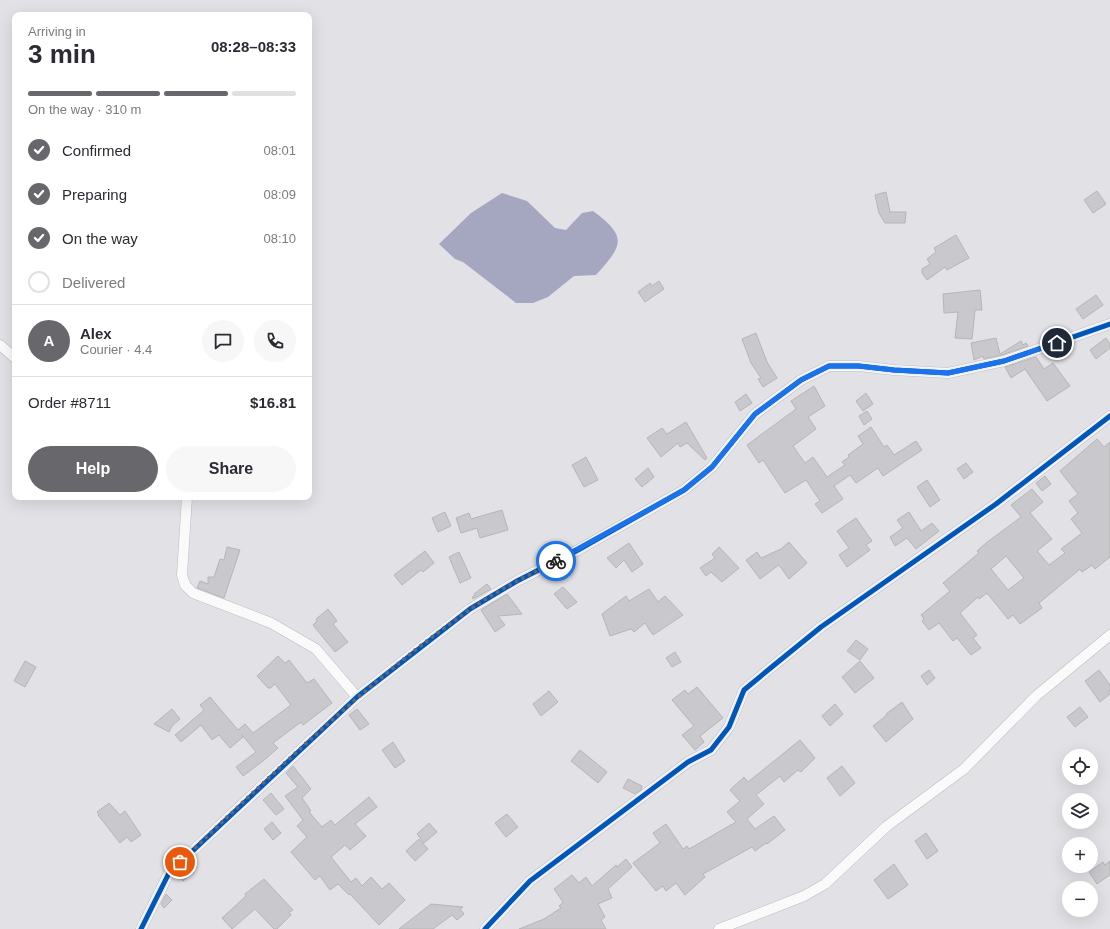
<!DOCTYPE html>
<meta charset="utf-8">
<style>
:root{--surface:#fff;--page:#f7f7f7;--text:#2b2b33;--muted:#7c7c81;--line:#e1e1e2;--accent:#68686c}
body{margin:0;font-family:Helvetica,sans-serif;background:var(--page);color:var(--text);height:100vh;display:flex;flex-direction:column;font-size:15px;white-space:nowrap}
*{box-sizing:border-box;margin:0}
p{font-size:13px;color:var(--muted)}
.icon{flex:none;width:22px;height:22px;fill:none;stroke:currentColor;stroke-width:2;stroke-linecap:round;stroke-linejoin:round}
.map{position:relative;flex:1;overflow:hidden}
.panel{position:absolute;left:12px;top:12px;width:300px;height:488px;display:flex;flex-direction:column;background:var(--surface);border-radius:8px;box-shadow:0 4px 16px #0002}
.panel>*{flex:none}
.tools{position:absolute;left:1062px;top:749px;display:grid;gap:8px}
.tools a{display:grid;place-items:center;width:36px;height:36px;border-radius:50%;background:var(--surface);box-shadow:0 4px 16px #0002;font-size:20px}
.pin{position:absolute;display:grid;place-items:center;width:34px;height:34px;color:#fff;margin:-17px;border:2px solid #fff;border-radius:50%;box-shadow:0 1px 4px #0007}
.courier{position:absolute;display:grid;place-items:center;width:40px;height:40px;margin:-20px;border:3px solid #1a73e8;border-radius:50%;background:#fff;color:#222;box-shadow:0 1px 5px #0007}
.summary em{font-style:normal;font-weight:700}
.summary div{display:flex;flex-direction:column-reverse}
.summary{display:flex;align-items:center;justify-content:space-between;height:68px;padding:0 16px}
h1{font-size:26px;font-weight:700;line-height:30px}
.bar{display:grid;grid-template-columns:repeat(4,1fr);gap:6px 4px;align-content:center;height:48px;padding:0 16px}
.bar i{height:5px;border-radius:3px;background:var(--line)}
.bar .active{background:var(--accent)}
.bar p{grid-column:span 4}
.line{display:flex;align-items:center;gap:10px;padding:0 16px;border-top:1px solid var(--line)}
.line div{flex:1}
.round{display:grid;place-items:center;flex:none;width:42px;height:42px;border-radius:21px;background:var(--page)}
ol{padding:0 16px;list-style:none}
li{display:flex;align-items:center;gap:12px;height:44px}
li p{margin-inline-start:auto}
li .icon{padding:4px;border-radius:50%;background:var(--accent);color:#fff;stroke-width:4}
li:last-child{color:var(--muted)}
li i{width:22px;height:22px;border:2px solid var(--line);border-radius:50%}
.action{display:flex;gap:8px;margin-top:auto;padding:8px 16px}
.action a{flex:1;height:46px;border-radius:24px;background:var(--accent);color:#fff;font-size:16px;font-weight:700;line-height:46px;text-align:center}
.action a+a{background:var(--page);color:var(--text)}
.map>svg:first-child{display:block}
.water{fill:#a5a6c0}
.building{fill:#c9c9cd;stroke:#b6b6b9;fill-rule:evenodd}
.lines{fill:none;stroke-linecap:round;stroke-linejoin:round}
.minor-casing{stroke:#bcbcc0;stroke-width:11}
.minor{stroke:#fafafb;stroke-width:10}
.cycleway-casing{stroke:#ececf6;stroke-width:8}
.cycleway{stroke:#0057b8;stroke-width:5}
.done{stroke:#68686c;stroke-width:4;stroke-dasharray:0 7.2}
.route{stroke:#1a73e8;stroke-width:5}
</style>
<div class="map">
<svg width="1110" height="929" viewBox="0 0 1110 929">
<rect width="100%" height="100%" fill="#e1e1e6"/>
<!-- water -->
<path class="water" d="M502,193l25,8 28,27 11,2 16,-17 11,-2c35,26 30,34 3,64l-22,1 -26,21 -15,6h-17l-53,-41 -8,-3 -16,-15 32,-31z"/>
<!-- building -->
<g class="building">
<path d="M1097,191l9,13 -13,9 -9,-13z"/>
<path d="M886,192l4,20h16l-1,11h-20l-6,-10 -4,-18z"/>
<path d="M956,235l13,23 -22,12 -2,-3 -18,13 -5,-7v-4l8,-5 -3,-5 9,-7 -2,-4z"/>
<path d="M659,281l5,8 -19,13 -7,-10 12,-9 2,3z"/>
<path d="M980,290l2,20h-7l-3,29 -17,-1 3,-26 -14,1 -1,-19z"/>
<path d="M1096,295l7,10 -20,14 -7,-10z"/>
<path d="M756,333l11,29 10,16 -14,9 -5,-8 3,-1 -10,-15 -9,-24z"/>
<path d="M996,338l4,16 21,-13 2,4 3,-2 2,3 -26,9 -18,4 -1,-3 -9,4 -3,-17z"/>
<path d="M1106,338l4,6v4l-14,11 -6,-9z"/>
<path d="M1036,357l8,12 9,-6 17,23 -23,15 -22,-32 -14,9 -6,-11z"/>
<path d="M814,386l11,20 -17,11 8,12 -23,17 12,17 8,-6 14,20 18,-12 -3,-3 7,-5 -1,-2 15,-11 -5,-8 13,-9 13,20 3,-2 7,10 22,-14 6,9 -39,26 -5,-8 -22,15 -6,-8 -16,11 9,13 -21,14 -7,-9 5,-3 -14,-21 -21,13 -22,-33 -4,3 -12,-18 49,-36 -5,-8z"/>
<path d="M866,393l7,11 -10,7 -7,-10z"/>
<path d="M746,394l6,9 -12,8 -5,-9z"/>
<path d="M867,411l5,8 -8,6 -5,-9z"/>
<path d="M686,422l21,36 -2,2 -18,-17 -7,4 -2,-4 -17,14 -14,-19 15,-10 5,6z"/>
<path d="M1097,439l7,8 6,-5v115l-15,12 -3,-4 -10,7 -2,-3 -41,34 3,5 -22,16 -7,-9 -5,4 -21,-26 -8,6 -1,-2 -18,16 17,22 -4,3 8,10 -10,7 -14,-17 -4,3 -14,-18 -10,7 -7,-9 2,-2 -3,-4 29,-24 -7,-8 36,-30 -2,-2 9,-8 35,-26 -10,-12 21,-16 11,13 -13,11 22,26 -15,12 12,14 16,-12 -4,-4 21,-16 -11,-14 7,-6 -9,-12 9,-7 -18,-23zM1006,556l18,22 -16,12 -17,-21z"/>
<path d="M586,457l12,23 -14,7 -12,-22z"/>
<path d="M966,463l7,9 -9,7 -7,-10z"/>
<path d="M648,468l6,9 -12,10 -7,-8z"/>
<path d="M1045,476l6,8 -9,7 -6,-8z"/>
<path d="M927,480l13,20 -10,7 -13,-20z"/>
<path d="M502,510l6,20 -28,8 -3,-10 -16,5 -5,-15 13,-5 2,6z"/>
<path d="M445,512l6,14 -13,6 -6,-14z"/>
<path d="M909,512l12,19 11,-8 7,8 -23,18 -9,-11 -12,8 -5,-9 13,-9 -6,-8z"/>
<path d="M856,518l16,23 -6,4 4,5 -23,17 -8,-12 10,-7 -12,-17z"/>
<path d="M789,542l18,21 -18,16 -10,-14 -19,14 -14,-19 11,-8 4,6 20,-9z"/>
<path d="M629,543l14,21 -11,8 -8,-12 -8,8 -9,-10z"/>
<path d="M227,547l13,3 -16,48 -27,-10 3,-7 8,3v-7h6l6,-18 4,1z"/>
<path d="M719,547l20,21 -17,14 -11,-10 -5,4 -6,-8 15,-10 -3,-4z"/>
<path d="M425,551l9,12 -11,9 -2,-2 -19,15 -8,-10z"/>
<path d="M459,552l12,26 -11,5 -11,-26z"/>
<path d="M487,584l4,5 -18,10 -1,-2 3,-1 -1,-2z"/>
<path d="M563,587l14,15 -10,7 -13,-15z"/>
<path d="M649,589l9,13 7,-6 18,19 -30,20 -8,-12 -11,9 -3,-3 -21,7 -8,-22 24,-18 3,5z"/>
<path d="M507,594l15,20 -24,2 7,9 -10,7 -14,-22z"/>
<path d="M328,609l9,12 -4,3 15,18 -13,10 -22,-27 4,-4 -1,-2z"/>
<path d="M856,640l12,9 -8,11 -13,-9z"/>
<path d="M675,652l6,10 -9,5 -6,-9z"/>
<path d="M278,656l7,7 4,-3 18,23 7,-4 18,24 -29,22 -2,-3 -28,21 5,5 -15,13 -20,15 -7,-9 20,-15 -14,-17 1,2 -13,11 -11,-13 -7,5 -11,-15 -20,17 -6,-7 29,-25 -4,-5 10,-8 28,33 7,-6 8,9 38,-28 -16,-21 -4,4h-3l-11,-12z"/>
<path d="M25,661l11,6 -11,20 -11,-6z"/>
<path d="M860,661l14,17 -19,15 -13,-16z"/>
<path d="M929,670l6,8 -8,7 -6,-9z"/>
<path d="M1099,670l11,15v9l-10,8 -15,-21z"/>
<path d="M697,687l26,31 -23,18 4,6 -9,8 -13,-15 12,-9 -22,-26 13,-10 3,4z"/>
<path d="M549,691l9,11 -17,14 -8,-12z"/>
<path d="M902,702l11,17 -27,23 -13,-16 14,-11 -1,-1z"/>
<path d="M835,704l8,10 -13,12 -8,-10z"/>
<path d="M1080,707l8,10 -13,10 -8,-10z"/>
<path d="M172,709l8,10 -8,7 -3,6 -15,-8z"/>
<path d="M357,709l12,15 -9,6 -11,-15z"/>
<path d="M800,740l15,18 -14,14 -3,-2 -14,12 -4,-6 -24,19 8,9 -17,15 8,10 19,-13 11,14 -18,14 -1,-1 -11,8 -3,-4 -49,27 2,3 -20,18 -9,-12 -10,8 -3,-5 -7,5 -23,-28 27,-20 -7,-10 13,-9 17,25 4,-3 2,3 47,-27 -9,-10 13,-11 -10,-11 14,-13 4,5z"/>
<path d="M393,742l12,19 -10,7 -13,-18z"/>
<path d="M580,750l27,22 -9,11 -27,-22z"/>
<path d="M293,766l18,23 -9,9 9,13 -2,1 13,15 9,-7 4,5 34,-28 8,10 -22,17 11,12 -16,14 -5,-5 -14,12 20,25 5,-4 6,8 9,-9 11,12 7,-6 16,17 -26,25 -29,-31 -1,1 -11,-11 -8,6 -10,-14 -5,4 -24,-28 16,-15 -10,-11 6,-6 -18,-24 13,-9 -12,-14z"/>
<path d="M842,766l13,17 -15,13 -13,-18z"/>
<path d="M628,779l14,7 -1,4 -6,4 -12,-6z"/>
<path d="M271,793l13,16 -8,6 -13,-15z"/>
<path d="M109,803l11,12 5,-4 16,24 -10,7 -4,-5 -7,6 -22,-28 1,-1 -2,-2z"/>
<path d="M507,814l11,13 -12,10 -11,-14z"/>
<path d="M272,822l9,11 -8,7 -9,-11z"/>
<path d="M429,823l8,9 -13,11 -7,-9z"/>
<path d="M926,833l12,18 -11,8 -12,-18z"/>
<path d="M419,839l9,10 -13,12 -9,-10z"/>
<path d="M626,859l6,8 -24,22 4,9 -14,6 7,13 -4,3 5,9h-87l25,-10 17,-11 -2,-2 4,-4 -9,-13 18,-14 7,8 7,-6 6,9 24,-21 1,2z"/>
<path d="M1110,861v14l-13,9 -8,-12 14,-10 2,3z"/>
<path d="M188,864l6,8 -11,9 -6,-7z"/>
<path d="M894,864l14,21 -20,14 -14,-19z"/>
<path d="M264,879l29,31 -4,2 2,3 -14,14h-3l-19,-20 -23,20 -10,-11 24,-22 -1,-2z"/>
<path d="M166,894l6,6 -8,8 -3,-4z"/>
<path d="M431,904l32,3 -3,2 4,5 -7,6 -5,-5 -19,14h-34z"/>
</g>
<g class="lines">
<defs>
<g id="minor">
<path d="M0,345l15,13"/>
<path d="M187,497l-5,78 3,10 8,8 78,30 45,26 41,48"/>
<path d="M141,929l28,-56 188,-176 113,-88 47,-28 61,-31 106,-60 28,-23 43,-53 46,-34 28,-14h30l35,4 54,3 56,-12 106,-37"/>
<path d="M485,929l45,-48 158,-119 23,-12 18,-23 15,-37 29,-24 48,-39 175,-123 114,-88"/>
<path d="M719,929l85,-33 21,-12 62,-58 77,-57 72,-73 74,-61"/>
</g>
</defs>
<!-- minor casing -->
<use href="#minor" class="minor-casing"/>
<!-- minor -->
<use href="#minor" class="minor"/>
<defs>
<g id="cycleway">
<path d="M141,929l28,-56 188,-176 113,-88 47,-28 61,-31 106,-60 28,-23 43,-53 46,-34 28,-14h30l35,4 54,3 56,-12 106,-37"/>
<path d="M485,929l45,-48 158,-119 23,-12 18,-23 15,-37 29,-24 48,-39 175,-123 114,-88"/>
</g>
</defs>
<!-- cycleway casing -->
<use href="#cycleway" class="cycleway-casing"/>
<!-- cycleway -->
<use href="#cycleway" class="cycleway"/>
</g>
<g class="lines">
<!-- done -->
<path class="done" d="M180,862c93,-88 184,-178 289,-252 27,-19 58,-34 87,-49"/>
<!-- route -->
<path class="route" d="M556,561l128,-71 28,-23 43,-53 46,-34 28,-14h29l36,4 54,3 56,-12 53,-18"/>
</g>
</svg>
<div class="tools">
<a><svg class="icon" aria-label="locate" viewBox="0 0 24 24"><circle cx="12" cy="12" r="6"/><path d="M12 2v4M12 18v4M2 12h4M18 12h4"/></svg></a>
<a><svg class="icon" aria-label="layers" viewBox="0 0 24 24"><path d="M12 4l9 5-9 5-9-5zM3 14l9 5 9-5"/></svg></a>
<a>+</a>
<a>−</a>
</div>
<div class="pin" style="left:180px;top:862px;background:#ea580c"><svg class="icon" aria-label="bag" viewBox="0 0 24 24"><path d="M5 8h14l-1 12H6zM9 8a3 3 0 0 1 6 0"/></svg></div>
<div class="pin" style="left:1057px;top:343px;background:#1f2937"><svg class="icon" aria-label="home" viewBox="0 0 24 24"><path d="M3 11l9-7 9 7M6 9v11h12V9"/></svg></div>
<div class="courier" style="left:556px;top:561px"><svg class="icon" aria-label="bike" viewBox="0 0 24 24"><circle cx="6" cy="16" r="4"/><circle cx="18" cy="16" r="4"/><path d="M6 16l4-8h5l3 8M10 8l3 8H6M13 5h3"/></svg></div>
<section class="panel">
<div class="summary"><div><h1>3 min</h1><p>Arriving in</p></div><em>08:28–08:33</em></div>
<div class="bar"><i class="active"></i><i class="active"></i><i class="active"></i><i></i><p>On the way · 310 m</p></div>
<ol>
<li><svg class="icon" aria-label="check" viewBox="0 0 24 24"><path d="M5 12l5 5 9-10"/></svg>Confirmed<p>08:01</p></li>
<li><svg class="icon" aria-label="check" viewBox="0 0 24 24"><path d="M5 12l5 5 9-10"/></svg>Preparing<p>08:09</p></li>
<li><svg class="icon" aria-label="check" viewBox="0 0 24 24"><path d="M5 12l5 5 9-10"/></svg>On the way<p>08:10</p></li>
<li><i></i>Delivered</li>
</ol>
<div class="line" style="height:72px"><b class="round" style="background:var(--accent);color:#fff">A</b><div><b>Alex</b><p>Courier · 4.4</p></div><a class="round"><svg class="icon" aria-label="chat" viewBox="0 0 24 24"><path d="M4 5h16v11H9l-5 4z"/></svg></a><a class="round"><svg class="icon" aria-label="phone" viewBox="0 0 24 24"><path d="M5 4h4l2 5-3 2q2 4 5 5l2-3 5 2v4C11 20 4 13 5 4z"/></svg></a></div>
<div class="line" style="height:52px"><div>Order #8711</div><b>$16.81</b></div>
<div class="action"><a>Help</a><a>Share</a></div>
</section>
</div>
